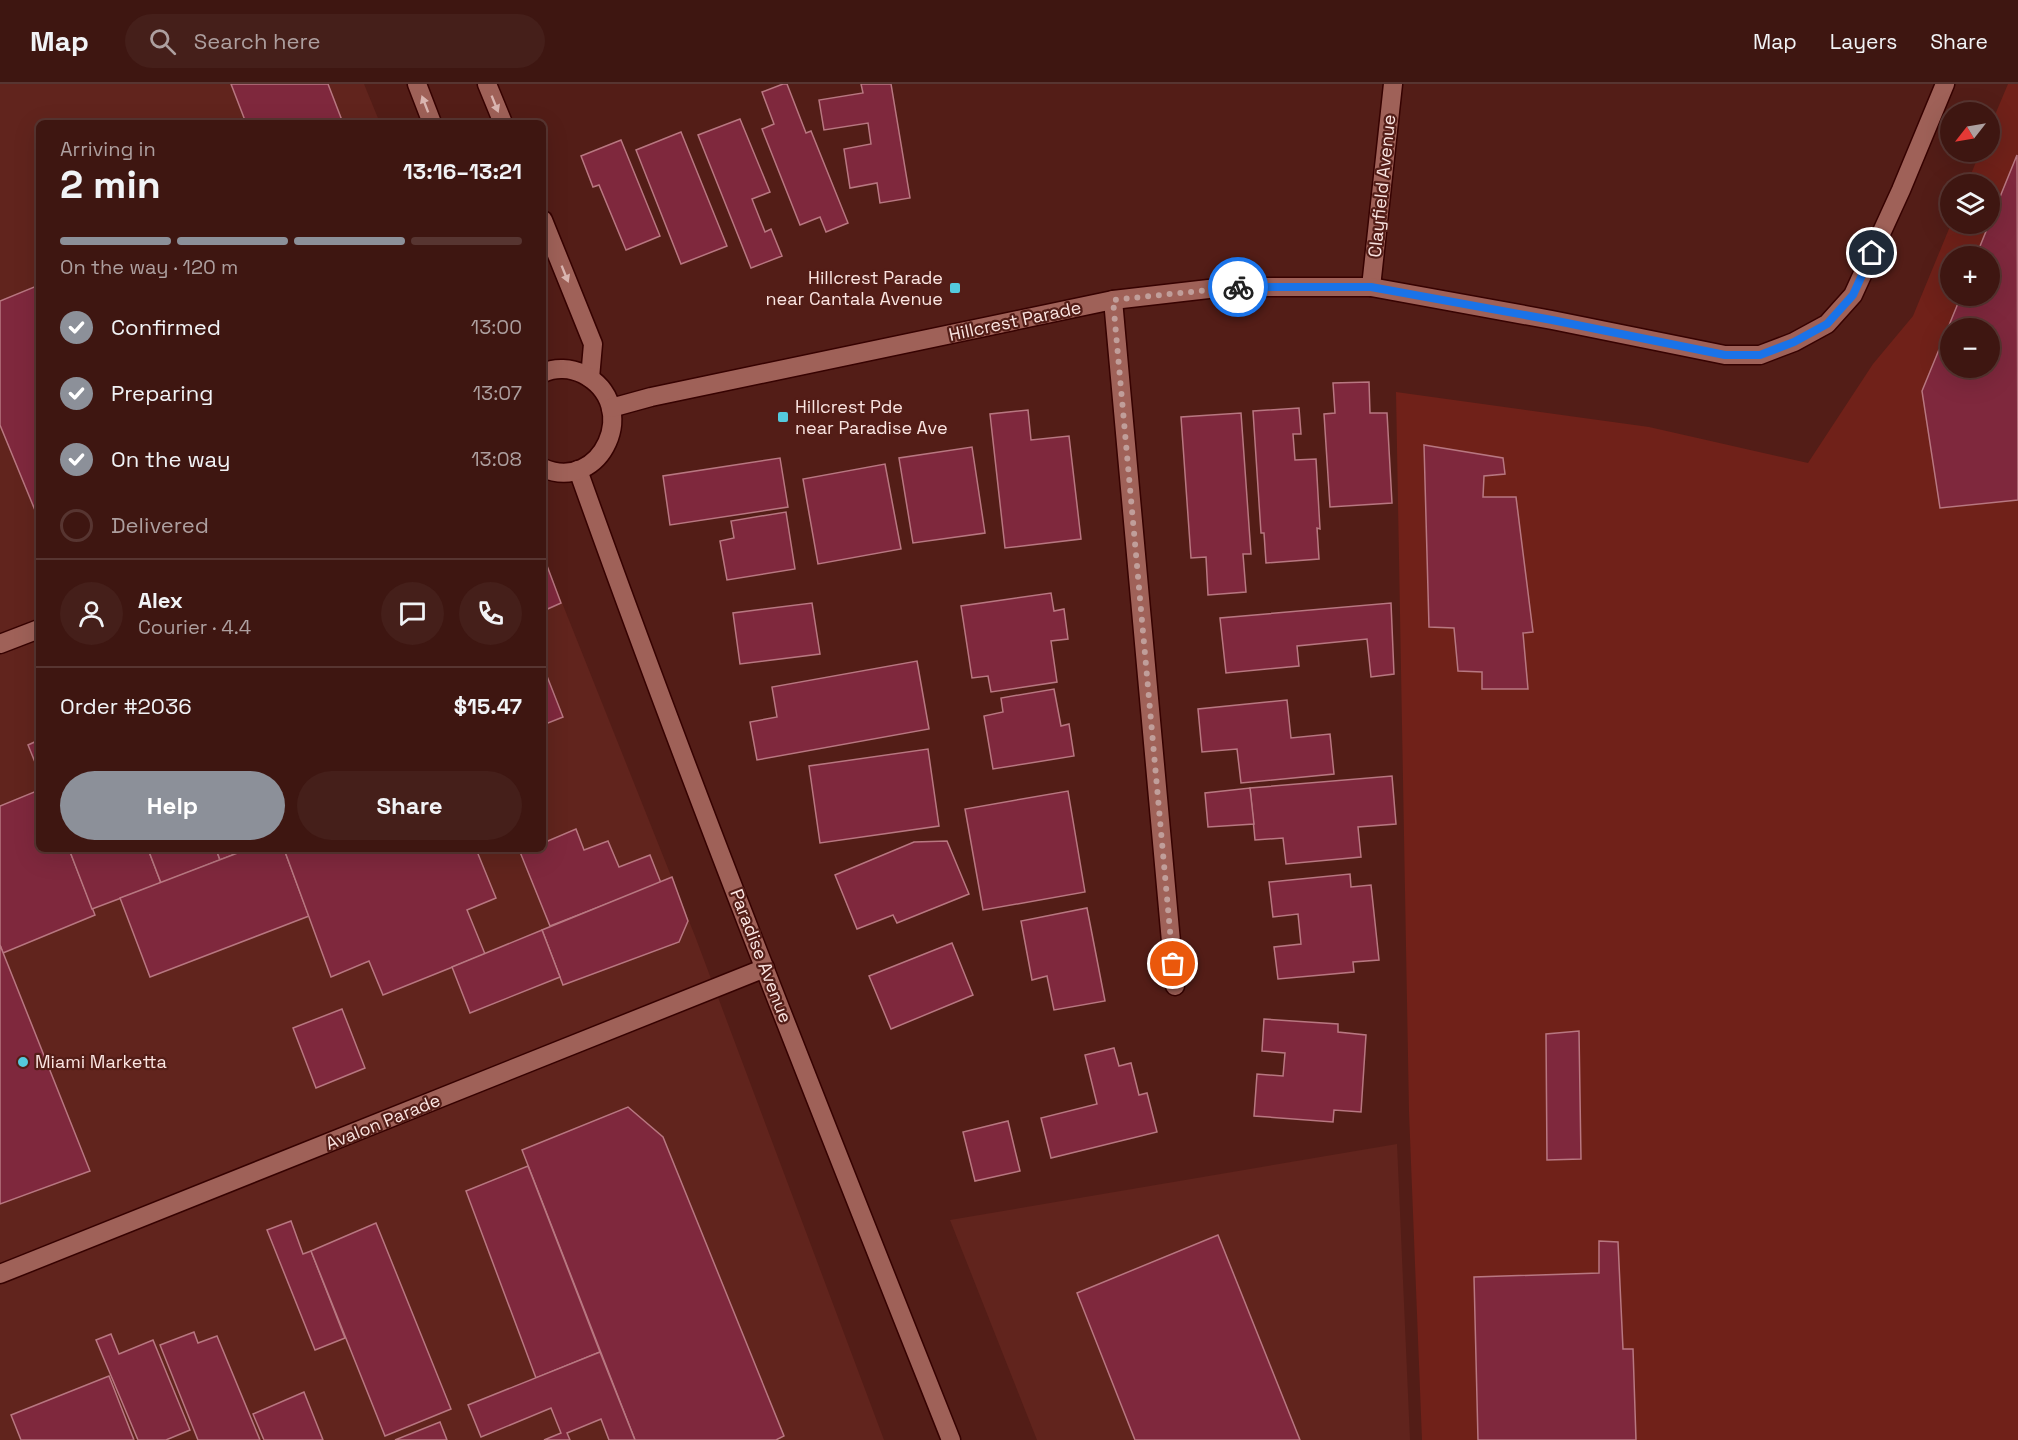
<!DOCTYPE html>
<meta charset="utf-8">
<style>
:root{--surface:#3e1611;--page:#451f1a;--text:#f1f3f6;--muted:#ad9f9f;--line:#573531;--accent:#8c9099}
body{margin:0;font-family:"Space Grotesk",sans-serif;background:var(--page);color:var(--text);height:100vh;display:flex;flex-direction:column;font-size:22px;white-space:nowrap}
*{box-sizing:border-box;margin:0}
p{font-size:20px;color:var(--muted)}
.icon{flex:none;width:33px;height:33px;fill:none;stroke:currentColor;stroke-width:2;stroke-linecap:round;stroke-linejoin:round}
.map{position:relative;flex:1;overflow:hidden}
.drawer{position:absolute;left:36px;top:36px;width:510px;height:732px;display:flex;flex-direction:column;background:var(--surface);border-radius:9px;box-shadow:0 6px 24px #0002,0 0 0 2px var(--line)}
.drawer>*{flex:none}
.needle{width:39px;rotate:239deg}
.buttons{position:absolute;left:1940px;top:18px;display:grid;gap:12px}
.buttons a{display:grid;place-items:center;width:60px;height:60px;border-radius:50%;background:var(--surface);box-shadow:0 6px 24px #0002,0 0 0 2px var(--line);font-size:30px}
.pin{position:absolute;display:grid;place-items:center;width:51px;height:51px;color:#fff;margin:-26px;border:3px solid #fff;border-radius:50%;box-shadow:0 2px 6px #0007}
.courier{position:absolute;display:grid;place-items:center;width:60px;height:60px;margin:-30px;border:4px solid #1a73e8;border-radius:50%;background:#fff;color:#222;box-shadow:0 2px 8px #0007}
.overview em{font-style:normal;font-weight:800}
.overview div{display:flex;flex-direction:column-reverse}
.overview{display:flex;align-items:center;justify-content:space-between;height:102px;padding:0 24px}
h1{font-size:39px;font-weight:800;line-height:45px}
.bar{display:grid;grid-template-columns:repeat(4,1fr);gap:9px 6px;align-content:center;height:72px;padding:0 24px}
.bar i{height:8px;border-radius:4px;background:var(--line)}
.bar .current{background:var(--accent)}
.bar p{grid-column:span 4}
.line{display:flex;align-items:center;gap:15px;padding:0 24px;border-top:2px solid var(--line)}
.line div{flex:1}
.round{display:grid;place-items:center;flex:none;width:63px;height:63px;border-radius:32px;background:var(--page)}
ol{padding:0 24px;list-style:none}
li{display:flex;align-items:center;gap:18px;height:66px}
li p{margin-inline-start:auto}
li .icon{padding:6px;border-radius:50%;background:var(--accent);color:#fff;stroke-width:4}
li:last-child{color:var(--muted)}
li i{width:33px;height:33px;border:3px solid var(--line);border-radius:50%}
.action{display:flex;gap:12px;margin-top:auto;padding:12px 24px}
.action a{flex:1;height:69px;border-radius:36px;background:var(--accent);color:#fff;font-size:24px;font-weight:800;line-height:69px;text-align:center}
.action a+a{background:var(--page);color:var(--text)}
header{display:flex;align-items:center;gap:36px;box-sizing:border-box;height:84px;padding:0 30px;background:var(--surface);border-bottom:2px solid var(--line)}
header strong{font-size:28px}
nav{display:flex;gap:33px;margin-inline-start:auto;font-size:21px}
.search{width:420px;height:54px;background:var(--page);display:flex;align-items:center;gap:15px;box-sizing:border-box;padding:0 21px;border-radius:33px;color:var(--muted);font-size:22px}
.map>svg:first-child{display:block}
.built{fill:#61241d}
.green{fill:#702119;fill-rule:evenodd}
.building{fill:#7f283d;stroke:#b87781;stroke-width:1.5;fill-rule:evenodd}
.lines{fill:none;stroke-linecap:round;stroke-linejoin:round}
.street-casing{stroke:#360201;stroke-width:21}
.secondary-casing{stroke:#360201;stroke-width:21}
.street{stroke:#9f6158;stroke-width:18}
.secondary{stroke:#9f6158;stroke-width:18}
.oneway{fill:#dab6b1}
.done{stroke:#c09e9a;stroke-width:6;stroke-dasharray:0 10.8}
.route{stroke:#1a73e8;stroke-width:8}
.poi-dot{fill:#54cadd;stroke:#531d17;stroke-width:2}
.labels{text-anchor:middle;stroke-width:4.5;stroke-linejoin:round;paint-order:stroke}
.street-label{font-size:18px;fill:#fae4e1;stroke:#531d17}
.poi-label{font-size:18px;fill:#fae4e1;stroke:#531d17;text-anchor:start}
</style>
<header>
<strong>Map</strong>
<div class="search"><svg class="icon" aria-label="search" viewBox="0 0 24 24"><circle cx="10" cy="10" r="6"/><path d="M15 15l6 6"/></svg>Search here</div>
<nav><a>Map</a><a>Layers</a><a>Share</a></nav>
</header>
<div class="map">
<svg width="2018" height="1356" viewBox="0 0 2018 1356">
<rect width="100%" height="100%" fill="#531d17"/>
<!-- built -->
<g class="built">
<path d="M0,0h364l16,39h-341v726h504v-294l152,381 189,504h-884z"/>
<path d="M1397,1060l13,296h-373l-87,-220z"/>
</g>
<!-- green -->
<path class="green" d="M2008,0h10v1356h-596l-13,-328 -13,-720 253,35 159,36 65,-99 40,-48 38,-92h38v-40h-22l13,-32h9v-23zM1950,172h39v40h-39zM1950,244h39v40h-39z"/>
<!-- building -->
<g class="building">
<path d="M231,0h97l15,39h-97z"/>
<path d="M783,0h4l19,49 5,-2 37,92 -22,9 -6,-15 -20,8 -38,-96 12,-5 -12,-32z"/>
<path d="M861,0h30l19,114 -30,5 -3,-20 -27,5 -6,-39 27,-5 -3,-21 -44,7 -5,-30 44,-7z"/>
<path d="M740,35l30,73 -18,7 13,33 6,-3 11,27 -31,12 -53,-133z"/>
<path d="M681,48l46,114 -46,18 -45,-114z"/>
<path d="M621,56l39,96 -34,14 -27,-65 -6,2 -12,-31z"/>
<path d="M2017,71l1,345 -78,8 -18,-117 39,-95h28v-40h-13zM1950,244h39v40h-39z"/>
<path d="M39,201v235l-39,-95v-124z"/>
<path d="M1369,298l1,31h17l5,90 -62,4 -6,-93 11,-1 -2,-30z"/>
<path d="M1299,324l2,26h-8l2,26 21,-1 4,70 -3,-1 2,31 -53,4 -2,-30h-3l-8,-122z"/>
<path d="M1028,326l3,30 38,-4 12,103 -76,9 -15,-134z"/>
<path d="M1241,329l10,141h-8l3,38 -38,3 -2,-38 -15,1 -10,-141z"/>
<path d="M1424,361l79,13 2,16 -21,2 -1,21h33l17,135 -10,1 5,56h-46v-17l-24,-1 -4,-43 -25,-1z"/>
<path d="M972,363l13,86 -72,10 -14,-85z"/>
<path d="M780,374l8,49 -118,18 -7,-49z"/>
<path d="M885,380l16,85 -83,15 -15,-85z"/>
<path d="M786,428l9,57 -68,11 -7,-39 14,-3 -3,-17z"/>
<path d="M543,471l18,48 -18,8z"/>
<path d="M1051,509l3,18 10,-2 4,30 -17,2 6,41 -66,10 -3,-16 -16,2 -11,-72z"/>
<path d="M812,519l8,51 -80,10 -7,-51z"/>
<path d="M1391,519l3,71 -23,3 -4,-38 -70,7 2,20 -73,7 -6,-55z"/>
<path d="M917,577l12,68 -172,31 -7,-38 27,-5 -5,-30z"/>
<path d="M543,582l20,51 -20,8z"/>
<path d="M1054,605l7,37 8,-2 5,32 -81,13 -9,-53 19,-4 -2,-14z"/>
<path d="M1287,616l4,38 39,-4 4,40 -93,9 -4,-34 -35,3 -4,-43z"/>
<path d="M39,656v32l-11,-27z"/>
<path d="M928,665l11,77 -119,17 -11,-77z"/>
<path d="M1392,692l4,48 -38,3 3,30 -75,7 -3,-26 -28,2 -5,-52z"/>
<path d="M1250,704l4,36 -46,3 -3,-34z"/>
<path d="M39,706v59h30l26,66 -92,38 -3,-8v-139z"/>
<path d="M1068,707l17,101 -102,18 -18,-101z"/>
<path d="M576,745l8,21 24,-9 11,26 31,-12 11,28 -111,43 -30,-74 7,-3h16v-6z"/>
<path d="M947,757l22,53 -72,29 -4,-8 -36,14 -22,-54 79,-33z"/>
<path d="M69,765h79l13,34 -69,26z"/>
<path d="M148,765h68l4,11 -59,23z"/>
<path d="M216,765h32l-28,11z"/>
<path d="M248,765h36l25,67 -159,61 -30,-79z"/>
<path d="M284,765h192l20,49 -29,12 18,44 -102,41 -14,-34 -38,16z"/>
<path d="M1350,790l1,13 20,-2 8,75 -26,2 1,10 -76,7 -4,-32 27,-3 -3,-30 -25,3 -4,-35z"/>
<path d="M672,793l16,44 -9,21 -116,43 -21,-55z"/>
<path d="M1087,824l18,93 -51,9 -7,-34 -15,4 -11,-59z"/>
<path d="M542,846l18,47 -90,36 -18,-46z"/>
<path d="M952,859l21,52 -82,34 -22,-53z"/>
<path d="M0,861l90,226 -90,33z"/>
<path d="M342,925l23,59 -49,20 -23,-60z"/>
<path d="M1264,935l74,5v8l28,3 -5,77 -27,-2 -1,12 -79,-6 3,-42 26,2 2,-23 -23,-2z"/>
<path d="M1579,947l2,128 -34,1 -1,-126z"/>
<path d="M1114,964l5,18 12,-3 8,32 8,-2 10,39 -106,26 -10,-40 56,-14 -12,-49z"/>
<path d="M628,1023l35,30 121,299 -8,4h-141l-113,-290z"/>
<path d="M1008,1037l12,50 -45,10 -12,-49z"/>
<path d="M528,1082l72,186 -64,26 -70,-187z"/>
<path d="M291,1137l12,33 8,-3 34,87 -30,12 -48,-120z"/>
<path d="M376,1139l75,186 -66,27 -74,-185z"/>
<path d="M1218,1151l82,205h-165l-58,-147z"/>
<path d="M1599,1157l19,1 5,107h10l3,91h-158l-4,-163 125,-4z"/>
<path d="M194,1248l4,11 19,-7 43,104h-62l-38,-95z"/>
<path d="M111,1250l8,20 34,-14 37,90 -24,10h-28l-42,-100z"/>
<path d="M600,1268l35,88h-26l-8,-21 -34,14 3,7h-26l17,-7 -10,-25 -70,29 -13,-32z"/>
<path d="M109,1292l25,64h-113l-10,-25z"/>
<path d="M304,1308l19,48h-59l-11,-26z"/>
<path d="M440,1338l7,18h-52z"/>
</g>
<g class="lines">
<defs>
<g id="street">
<path d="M1371,203l22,-203"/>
<path d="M1113,216l62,686"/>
<path d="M578,386c116,326 245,648 373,970"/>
<path d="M0,1190l765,-306"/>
</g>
<g id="secondary">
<path d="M417,0l15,39"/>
<path d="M487,0l16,39"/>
<path d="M543,136l50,124 -3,34"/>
<path d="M543,289c12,-6 28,-5 40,1 60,31 18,120 -40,94"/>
<path d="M611,324l40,-11 462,-97 113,-13h145l181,33 173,35h35l34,-13 33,-18 26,-29 48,-105 44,-106"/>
<path d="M0,560l39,-15"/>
</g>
</defs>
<!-- street casing -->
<use href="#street" class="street-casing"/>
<!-- secondary casing -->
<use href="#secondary" class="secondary-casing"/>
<!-- street -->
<use href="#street" class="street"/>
<!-- secondary -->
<use href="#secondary" class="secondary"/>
</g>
<!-- one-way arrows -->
<defs><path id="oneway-solid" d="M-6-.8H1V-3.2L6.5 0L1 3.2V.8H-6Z" transform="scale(1.5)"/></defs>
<g class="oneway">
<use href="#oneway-solid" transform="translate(425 20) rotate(-111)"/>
<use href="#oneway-solid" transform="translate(495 20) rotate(68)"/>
<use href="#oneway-solid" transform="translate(565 190) rotate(68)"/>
</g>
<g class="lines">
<!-- done -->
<path class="done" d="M1173,880l-60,-664 125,-13"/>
<!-- route -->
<path class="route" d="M1238,203h133l181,33 173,35h35l34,-13 33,-18 26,-29 19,-42"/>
</g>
<!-- markers -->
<g class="poi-dot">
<rect x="949" y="198" width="12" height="12" rx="3"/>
<rect x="777" y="327" width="12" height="12" rx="3"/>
<circle cx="23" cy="978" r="6"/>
</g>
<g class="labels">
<!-- street labels -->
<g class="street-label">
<text transform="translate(1382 102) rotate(-84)" y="6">Clayfield Avenue</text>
<text transform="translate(1015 237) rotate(-12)" y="6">Hillcrest Parade</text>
<text transform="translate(761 872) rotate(69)" y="6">Paradise Avenue</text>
<text transform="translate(383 1038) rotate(-22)" y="6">Avalon Parade</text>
</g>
<!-- poi labels -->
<g class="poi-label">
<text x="943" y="200" text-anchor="end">Hillcrest Parade<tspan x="943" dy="21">near Cantala Avenue</tspan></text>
<text x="795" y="329">Hillcrest Pde<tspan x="795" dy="21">near Paradise Ave</tspan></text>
<text x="35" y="984">Miami Marketta</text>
</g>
</g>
</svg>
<div class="buttons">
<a><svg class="needle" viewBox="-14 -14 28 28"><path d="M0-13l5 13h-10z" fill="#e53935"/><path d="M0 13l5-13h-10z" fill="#ad9f9f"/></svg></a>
<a><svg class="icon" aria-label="layers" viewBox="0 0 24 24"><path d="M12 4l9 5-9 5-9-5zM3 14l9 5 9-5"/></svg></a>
<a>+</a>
<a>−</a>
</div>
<div class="pin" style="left:1173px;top:880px;background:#ea580c"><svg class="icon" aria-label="bag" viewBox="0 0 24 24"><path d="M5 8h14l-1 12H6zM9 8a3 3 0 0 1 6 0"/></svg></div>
<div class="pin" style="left:1872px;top:169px;background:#1f2937"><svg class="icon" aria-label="home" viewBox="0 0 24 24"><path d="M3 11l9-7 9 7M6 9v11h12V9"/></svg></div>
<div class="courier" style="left:1238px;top:203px"><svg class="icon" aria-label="bike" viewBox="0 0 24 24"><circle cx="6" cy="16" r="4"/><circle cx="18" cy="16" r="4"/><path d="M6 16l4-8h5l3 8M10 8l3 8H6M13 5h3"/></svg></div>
<section class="drawer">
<div class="overview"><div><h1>2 min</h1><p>Arriving in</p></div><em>13:16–13:21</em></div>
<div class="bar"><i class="current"></i><i class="current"></i><i class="current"></i><i></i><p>On the way · 120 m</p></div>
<ol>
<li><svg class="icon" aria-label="check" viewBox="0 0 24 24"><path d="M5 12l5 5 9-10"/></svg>Confirmed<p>13:00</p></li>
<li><svg class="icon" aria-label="check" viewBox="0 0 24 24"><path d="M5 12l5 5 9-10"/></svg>Preparing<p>13:07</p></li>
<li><svg class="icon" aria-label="check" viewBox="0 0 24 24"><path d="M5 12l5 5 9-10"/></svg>On the way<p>13:08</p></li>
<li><i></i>Delivered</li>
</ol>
<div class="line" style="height:108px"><a class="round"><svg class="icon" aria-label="person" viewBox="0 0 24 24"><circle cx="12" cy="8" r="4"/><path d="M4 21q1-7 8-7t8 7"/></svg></a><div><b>Alex</b><p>Courier · 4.4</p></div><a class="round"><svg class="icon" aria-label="chat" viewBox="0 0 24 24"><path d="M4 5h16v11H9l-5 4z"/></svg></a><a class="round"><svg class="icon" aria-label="phone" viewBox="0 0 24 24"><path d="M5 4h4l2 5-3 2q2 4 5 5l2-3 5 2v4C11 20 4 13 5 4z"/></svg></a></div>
<div class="line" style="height:78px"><div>Order #2036</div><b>$15.47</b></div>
<div class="action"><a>Help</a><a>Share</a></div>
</section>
</div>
